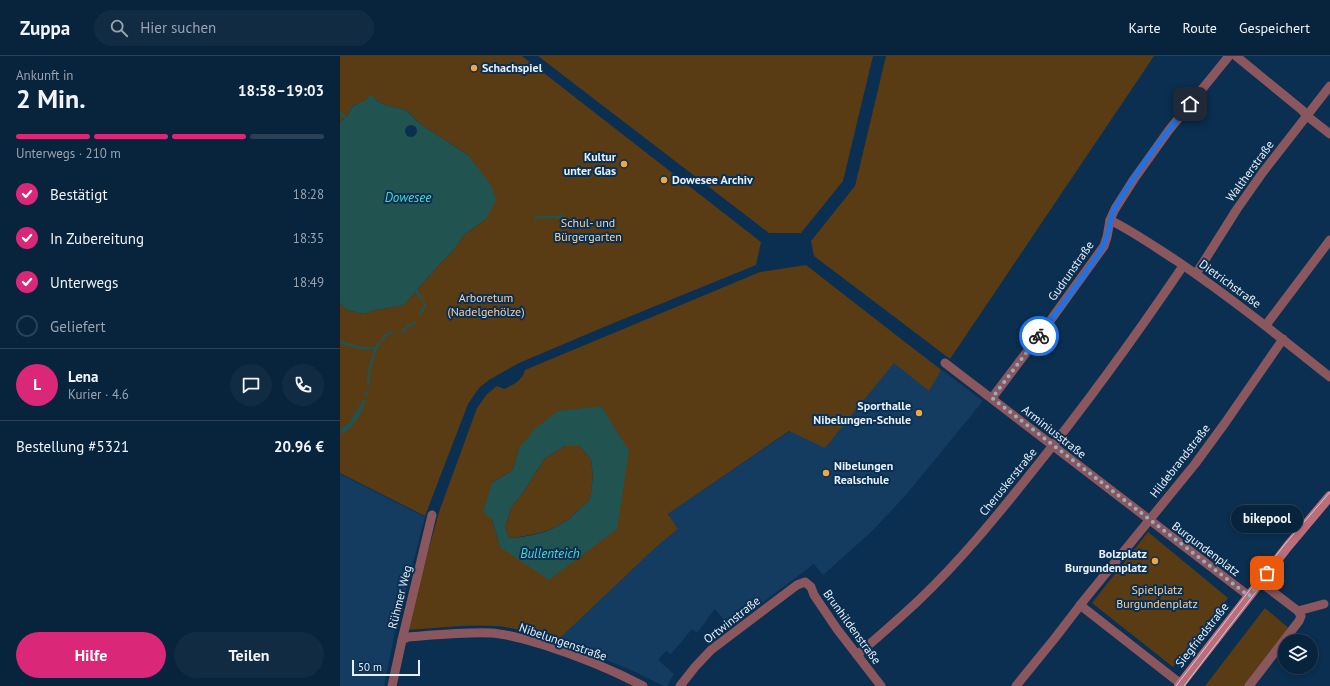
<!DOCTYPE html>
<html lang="de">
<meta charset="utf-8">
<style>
:root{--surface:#08233c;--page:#112b43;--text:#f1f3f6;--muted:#98a4af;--line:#294056;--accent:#db2777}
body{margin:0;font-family:"PT Sans",sans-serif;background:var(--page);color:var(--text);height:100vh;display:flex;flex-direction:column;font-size:15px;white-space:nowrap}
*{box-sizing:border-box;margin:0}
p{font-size:13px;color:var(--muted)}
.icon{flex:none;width:22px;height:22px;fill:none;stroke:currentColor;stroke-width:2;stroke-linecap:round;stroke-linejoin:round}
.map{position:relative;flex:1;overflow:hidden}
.side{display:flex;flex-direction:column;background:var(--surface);width:340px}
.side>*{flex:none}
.tools{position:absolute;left:938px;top:578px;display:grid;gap:8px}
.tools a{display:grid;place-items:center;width:40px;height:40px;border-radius:50%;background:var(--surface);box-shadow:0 2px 6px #0003,0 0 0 1px var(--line);font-size:20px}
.scale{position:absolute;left:12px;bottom:10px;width:68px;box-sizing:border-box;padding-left:4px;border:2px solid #e6f0fb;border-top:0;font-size:11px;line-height:14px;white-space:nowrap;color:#e6f0fb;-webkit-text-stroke:3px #0b2f50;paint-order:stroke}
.pin{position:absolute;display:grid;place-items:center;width:34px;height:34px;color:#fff;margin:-17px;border-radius:8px;box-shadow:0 2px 6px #0006}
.courier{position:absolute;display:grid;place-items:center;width:40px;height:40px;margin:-20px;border:3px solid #1a73e8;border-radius:50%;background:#fff;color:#222;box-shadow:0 1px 5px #0007}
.bubble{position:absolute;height:28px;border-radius:14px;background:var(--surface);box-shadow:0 2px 6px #0003,0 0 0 1px var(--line);font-size:13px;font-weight:600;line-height:28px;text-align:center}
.overview em{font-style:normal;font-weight:600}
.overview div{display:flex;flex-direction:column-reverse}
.overview{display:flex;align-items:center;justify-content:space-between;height:68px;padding:0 16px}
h1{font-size:26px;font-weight:600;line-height:30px}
.bar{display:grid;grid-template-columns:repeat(4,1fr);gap:6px 4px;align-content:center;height:48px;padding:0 16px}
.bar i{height:5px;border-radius:3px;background:var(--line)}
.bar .on{background:var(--accent)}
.bar p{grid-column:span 4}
.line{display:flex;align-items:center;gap:10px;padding:0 16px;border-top:1px solid var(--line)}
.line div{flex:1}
.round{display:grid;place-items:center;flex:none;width:42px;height:42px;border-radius:21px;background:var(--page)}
ol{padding:0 16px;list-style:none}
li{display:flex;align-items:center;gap:12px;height:44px}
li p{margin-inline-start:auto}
li .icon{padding:4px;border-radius:50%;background:var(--accent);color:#fff;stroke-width:4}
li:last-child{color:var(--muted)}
li i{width:22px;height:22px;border:2px solid var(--line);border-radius:50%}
.button{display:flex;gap:8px;margin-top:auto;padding:8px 16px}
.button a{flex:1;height:46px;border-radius:24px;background:var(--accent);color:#fff;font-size:16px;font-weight:600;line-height:46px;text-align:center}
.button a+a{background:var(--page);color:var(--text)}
header{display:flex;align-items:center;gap:24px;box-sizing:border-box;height:56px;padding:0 20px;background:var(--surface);border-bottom:1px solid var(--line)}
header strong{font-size:19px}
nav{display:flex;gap:22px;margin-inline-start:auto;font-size:14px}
.search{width:280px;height:36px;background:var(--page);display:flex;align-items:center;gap:10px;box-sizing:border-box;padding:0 14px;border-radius:22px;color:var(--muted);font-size:15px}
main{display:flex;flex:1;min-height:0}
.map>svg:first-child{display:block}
.built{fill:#143c61}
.green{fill:#593b14;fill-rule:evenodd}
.water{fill:#215451;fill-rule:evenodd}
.pier{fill:#0b2f50}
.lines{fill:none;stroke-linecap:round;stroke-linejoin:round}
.stream{stroke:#215451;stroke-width:2.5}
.street{stroke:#8a575e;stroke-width:9}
.secondary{stroke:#bd6d79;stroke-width:10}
.tram{stroke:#c3d1e0;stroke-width:1}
.done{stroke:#99acbf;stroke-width:4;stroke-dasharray:0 7.2}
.route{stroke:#1a73e8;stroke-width:5}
.poi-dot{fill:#f1a640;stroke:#0b2f50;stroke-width:1.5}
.labels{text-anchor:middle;stroke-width:4;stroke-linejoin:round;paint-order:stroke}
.poi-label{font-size:12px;font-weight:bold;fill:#e6f0fb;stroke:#0b2f50;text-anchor:start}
.street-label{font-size:12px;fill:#e6f0fb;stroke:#0b2f50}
.park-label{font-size:12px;fill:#f7d0a4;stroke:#0b2f50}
.water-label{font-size:13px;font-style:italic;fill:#47d7d0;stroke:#0b2f50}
</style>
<header>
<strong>Zuppa</strong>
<div class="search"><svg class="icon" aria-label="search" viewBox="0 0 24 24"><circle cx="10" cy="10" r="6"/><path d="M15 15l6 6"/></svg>Hier suchen</div>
<nav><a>Karte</a><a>Route</a><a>Gespeichert</a></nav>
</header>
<main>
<section class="side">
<div class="overview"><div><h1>2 Min.</h1><p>Ankunft in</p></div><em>18:58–19:03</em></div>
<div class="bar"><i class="on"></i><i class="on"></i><i class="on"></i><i></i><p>Unterwegs · 210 m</p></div>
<ol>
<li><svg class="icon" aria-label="check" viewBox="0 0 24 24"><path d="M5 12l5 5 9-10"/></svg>Bestätigt<p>18:28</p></li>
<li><svg class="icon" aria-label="check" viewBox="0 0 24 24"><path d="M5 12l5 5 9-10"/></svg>In Zubereitung<p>18:35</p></li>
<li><svg class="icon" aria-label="check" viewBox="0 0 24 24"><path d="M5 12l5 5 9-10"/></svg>Unterwegs<p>18:49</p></li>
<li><i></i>Geliefert</li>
</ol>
<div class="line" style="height:72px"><b class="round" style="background:var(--accent);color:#fff">L</b><div><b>Lena</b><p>Kurier · 4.6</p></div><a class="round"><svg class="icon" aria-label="chat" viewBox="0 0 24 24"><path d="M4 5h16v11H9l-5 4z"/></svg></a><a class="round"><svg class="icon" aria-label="phone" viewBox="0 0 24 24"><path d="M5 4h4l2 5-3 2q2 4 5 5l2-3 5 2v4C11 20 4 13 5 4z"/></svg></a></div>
<div class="line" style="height:52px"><div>Bestellung #5321</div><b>20.96 €</b></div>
<div class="button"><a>Hilfe</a><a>Teilen</a></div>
</section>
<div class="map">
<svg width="990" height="630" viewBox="0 0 990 630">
<rect width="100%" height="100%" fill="#0b2f50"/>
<!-- built -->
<g class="built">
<path d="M569,289l74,56 -78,95 -34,36 -48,43 -9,-11 -84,63 -15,-18 -18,24 -5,-4 -21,25 -5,-3 -8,9 16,14 -7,12h-3l-35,-17 -72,-28 98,-93 23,-19 -10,-15 122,-83z"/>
<path d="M0,418l85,43 -30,114 -11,55h-44z"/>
</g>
<!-- green -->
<g class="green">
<path d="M0,0h182l239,186 -5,23 -152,62 -85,36 -30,17 -10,8 -11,16 -43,112 -85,-43v-170l5,6 18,5 13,-4 28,-5 25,-29 25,-27 11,-15 21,-15 -18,-64 -48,-31 -14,-14 -21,-5 -8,-4 -3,-4 -21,9 -6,10 -7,6z"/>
<path d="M198,0h335l-30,125 -42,52h-32z"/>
<path d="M546,0h268l-204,303 -136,-103 -3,-15 44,-55z"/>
<path d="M466,209l135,105 -12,21 -35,-28 -69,85 -36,-17 -121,83 10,15 -23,19 -98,93c-19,-6 -40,-13 -60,-15 -30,-2 -61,2 -91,4l33,-118 38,-104 10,-14 10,-8 7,3c9,-4 18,-8 21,-19l235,-98zM261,350l16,123 -117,18 -8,-28v-36l21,-13 6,-22z"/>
<path d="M225,390h14l12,13 2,18 -3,23c-9,7 -17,17 -27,23 -16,10 -35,13 -54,15l-4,-11 6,-19 11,-14 23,-36z"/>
<path d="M808,476l80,66 -55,69 -81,-64z"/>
<path d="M925,552l25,21 -45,57h-40z"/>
</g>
<!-- water -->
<g class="water">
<path d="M30,39l4,2 3,4 8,4 21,5 14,14 48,31 23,30 5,15 -10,19 -21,15 -11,15 -25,27 -25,29 -28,5 -13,4 -18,-5 -5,-6v-181l7,-6 6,-10 13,-6z"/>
<path d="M23,344h3c-4,12 -13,30 -26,34l1,-6 8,-5z"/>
<path d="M261,350l28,45 -12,78 -68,51 -49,-33 -8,-28 -9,-7 9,-29 21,-13 6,-22 17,-20 22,-17zM225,390h14l12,13 2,18 -3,23c-9,7 -17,17 -27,23 -16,10 -35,14 -54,15l-4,-11 6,-19 11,-14 23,-36z"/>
</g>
<!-- pier -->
<circle class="pier" cx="71" cy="75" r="6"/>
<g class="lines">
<!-- stream -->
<g class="stream">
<path d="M0,57l6,5"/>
<path d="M195,162l4,-1h21l3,-2"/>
<path d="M76,235l6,8"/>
<path d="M80,258l5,-8 -1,-4"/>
<path d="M63,276l4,-5 8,-4"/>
<path d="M42,284l4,-5 6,-3"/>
<path d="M0,286l21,6h16"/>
<path d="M30,312l5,-17 5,-9"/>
<path d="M28,328l1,-13"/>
<path d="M26,339v-3"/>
</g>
<!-- street -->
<g class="street">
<path d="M896,0l66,54 5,6 23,18"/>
<path d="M770,164c24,12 45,27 67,41 53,36 103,76 153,116"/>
<path d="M856,218l41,-65 26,-37 67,-86"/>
<path d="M926,269l64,-85"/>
<path d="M605,307l304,233"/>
<path d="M652,342l58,-77 54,-75 3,-9 3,-17 5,-11 19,-30 35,-49 60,-74"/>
<path d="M740,549l101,79"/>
<path d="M958,555l26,-7"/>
<path d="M62,584l6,-3c27,-2 55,-5 83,-4 18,1 36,7 53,12 34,11 67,24 99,41"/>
<path d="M517,599c21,-18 42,-36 62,-55 41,-39 77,-83 112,-127 54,-67 104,-136 152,-207"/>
<path d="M52,630l10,-46 30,-125"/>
<path d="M340,630l15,-19 16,-17 86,-65 8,-3 6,5 3,8 23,34 44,57"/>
<path d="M676,630l39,-48 30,-39 110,-135 30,-41 58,-84"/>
<path d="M909,630l50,-65 2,-5 -3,-5 -38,-29"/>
</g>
<!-- secondary -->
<path class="secondary" d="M839,630l109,-140 42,-50"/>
<!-- tram -->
<g class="tram">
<path d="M836,630l109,-142 45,-52"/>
<path d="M844,630l87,-114"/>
</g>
</g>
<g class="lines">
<!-- done -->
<path class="done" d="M699,280l-47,62 257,198 18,-23"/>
<!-- route -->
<path class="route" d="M699,280c17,-23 35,-46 51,-70 4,-6 10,-13 13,-20 7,-12 5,-25 12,-38 21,-37 48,-71 75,-104"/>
</g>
<!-- markers -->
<g class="poi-dot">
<circle cx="134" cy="12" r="4"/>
<circle cx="284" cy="108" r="4"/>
<circle cx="324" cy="124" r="4"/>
<circle cx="579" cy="357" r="4"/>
<circle cx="486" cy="417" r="4"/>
<circle cx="815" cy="505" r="4"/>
</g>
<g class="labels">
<!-- poi labels -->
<g class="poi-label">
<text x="142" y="16">Schachspiel</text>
<text x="276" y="105" text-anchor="end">Kultur<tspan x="276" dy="14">unter Glas</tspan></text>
<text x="332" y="128">Dowesee Archiv</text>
<text x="571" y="354" text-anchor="end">Sporthalle<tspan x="571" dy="14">Nibelungen-Schule</tspan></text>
<text x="494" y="414">Nibelungen<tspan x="494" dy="14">Realschule</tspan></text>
<text x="807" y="502" text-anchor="end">Bolzplatz<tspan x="807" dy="14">Burgundenplatz</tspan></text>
</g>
<!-- street labels -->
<g class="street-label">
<text transform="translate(910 115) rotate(-54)" y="4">Waltherstraße</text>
<text transform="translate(731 215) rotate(-55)" y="4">Gudrunstraße</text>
<text transform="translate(890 228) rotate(36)" y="4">Dietrichstraße</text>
<text transform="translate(714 376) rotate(38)" y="4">Arminiusstraße</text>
<text transform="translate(840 405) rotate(-52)" y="4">Hildebrandstraße</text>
<text transform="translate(668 426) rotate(-51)" y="4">Cheruskerstraße</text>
<text transform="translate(866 493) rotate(37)" y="4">Burgundenplatz</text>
<text transform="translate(60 541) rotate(-76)" y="4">Rühmer Weg</text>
<text transform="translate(392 564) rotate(-38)" y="4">Ortwinstraße</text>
<text transform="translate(512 571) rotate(54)" y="4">Brunhildenstraße</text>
<text transform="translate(862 579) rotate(-52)" y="4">Siegfriedstraße</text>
<text transform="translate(223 586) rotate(19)" y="4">Nibelungenstraße</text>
</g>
<!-- park labels -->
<g class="park-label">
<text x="248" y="171">Schul- und<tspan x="248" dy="14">Bürgergarten</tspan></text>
<text x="146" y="246">Arboretum<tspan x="146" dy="14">(Nadelgehölze)</tspan></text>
<text x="817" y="538">Spielplatz<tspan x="817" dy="14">Burgundenplatz</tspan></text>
</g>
<!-- water labels -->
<g class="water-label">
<text x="68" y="146">Dowesee</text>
<text x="210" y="502">Bullenteich</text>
</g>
</g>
</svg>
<div class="tools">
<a><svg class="icon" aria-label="layers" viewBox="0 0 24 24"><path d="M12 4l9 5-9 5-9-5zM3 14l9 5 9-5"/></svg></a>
</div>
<div class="scale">50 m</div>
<div class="pin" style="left:927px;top:517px;background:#ea580c"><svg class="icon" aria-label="bag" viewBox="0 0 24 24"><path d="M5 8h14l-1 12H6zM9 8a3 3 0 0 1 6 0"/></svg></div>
<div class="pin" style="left:850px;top:48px;background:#1f2937"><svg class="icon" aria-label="home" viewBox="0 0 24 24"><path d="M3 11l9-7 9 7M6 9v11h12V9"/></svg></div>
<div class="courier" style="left:699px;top:280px"><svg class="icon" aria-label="bike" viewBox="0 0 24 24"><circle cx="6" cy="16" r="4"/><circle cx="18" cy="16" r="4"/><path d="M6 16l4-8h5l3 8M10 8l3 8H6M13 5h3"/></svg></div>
<div class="bubble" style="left:891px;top:449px;width:72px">bikepool</div>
</div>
</main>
